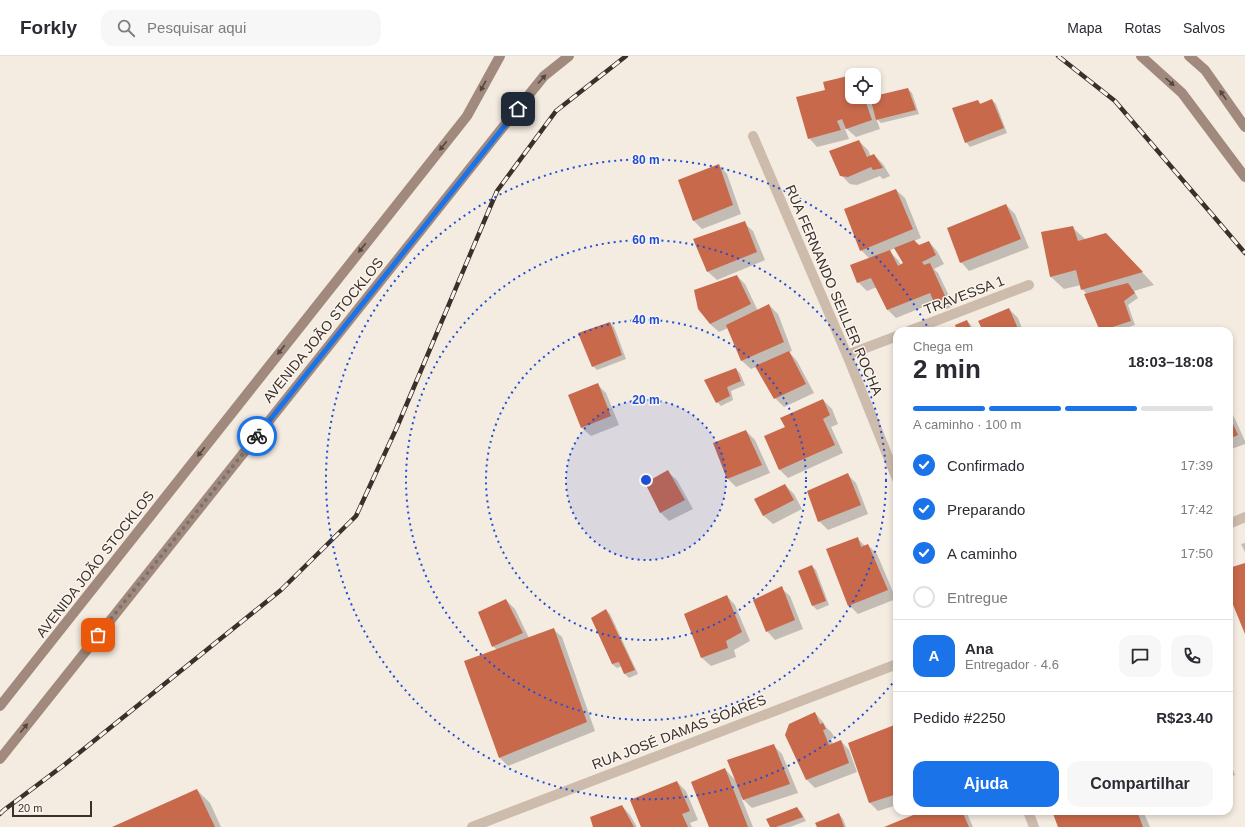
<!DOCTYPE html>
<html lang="pt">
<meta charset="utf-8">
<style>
:root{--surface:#fff;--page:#f7f7f7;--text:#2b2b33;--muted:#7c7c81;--line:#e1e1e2;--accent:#1a73e8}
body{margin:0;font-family:Helvetica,sans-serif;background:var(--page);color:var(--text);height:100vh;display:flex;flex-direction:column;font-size:15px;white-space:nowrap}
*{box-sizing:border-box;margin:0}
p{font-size:13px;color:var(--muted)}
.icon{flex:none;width:22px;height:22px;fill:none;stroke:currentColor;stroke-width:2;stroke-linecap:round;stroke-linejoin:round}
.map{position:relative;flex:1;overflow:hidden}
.details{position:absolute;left:893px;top:271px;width:340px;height:488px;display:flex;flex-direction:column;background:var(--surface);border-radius:12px;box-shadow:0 2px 6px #0003}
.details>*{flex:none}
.tools{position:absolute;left:845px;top:12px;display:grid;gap:8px}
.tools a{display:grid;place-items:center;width:36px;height:36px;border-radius:8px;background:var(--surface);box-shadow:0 2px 6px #0003;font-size:20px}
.scale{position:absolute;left:12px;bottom:10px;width:80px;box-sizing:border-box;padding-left:4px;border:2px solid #3b302b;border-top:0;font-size:11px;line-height:14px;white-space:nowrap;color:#3b302b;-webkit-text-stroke:3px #fbf5ee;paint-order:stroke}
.pin{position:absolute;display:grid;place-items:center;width:34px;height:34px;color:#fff;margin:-17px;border-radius:8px;box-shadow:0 2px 6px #0006}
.courier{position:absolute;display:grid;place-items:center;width:40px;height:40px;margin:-20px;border:3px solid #1a73e8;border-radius:50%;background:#fff;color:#222;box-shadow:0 1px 5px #0007}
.headline em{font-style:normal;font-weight:600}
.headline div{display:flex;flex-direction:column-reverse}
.headline{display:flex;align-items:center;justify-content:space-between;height:68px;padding:0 20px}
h1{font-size:26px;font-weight:600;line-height:30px}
.bar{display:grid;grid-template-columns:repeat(4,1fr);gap:6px 4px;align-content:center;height:48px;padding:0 20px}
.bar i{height:5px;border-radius:3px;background:var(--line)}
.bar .current{background:var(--accent)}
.bar p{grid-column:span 4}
.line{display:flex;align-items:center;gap:10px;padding:0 20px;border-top:1px solid var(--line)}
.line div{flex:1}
.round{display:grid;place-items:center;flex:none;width:42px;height:42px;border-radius:12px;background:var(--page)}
ol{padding:0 20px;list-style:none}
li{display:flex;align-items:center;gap:12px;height:44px}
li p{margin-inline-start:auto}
li .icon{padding:4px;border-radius:50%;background:var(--accent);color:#fff;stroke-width:4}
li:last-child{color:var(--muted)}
li i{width:22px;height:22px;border:2px solid var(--line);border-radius:50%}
.button{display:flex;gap:8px;margin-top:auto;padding:8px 20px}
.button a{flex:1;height:46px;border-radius:12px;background:var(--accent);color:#fff;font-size:16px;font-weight:600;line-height:46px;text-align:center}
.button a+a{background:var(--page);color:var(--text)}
header{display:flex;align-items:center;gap:24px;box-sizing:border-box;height:56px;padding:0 20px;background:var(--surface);border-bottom:1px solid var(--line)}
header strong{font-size:19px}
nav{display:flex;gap:22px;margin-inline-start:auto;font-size:14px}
.search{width:280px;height:36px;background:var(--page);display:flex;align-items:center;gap:10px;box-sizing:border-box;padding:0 14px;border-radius:12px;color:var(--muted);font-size:15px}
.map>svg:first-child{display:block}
.shadow{fill:#0003;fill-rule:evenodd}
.building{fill:#c8694b}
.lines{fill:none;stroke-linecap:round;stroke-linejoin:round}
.service{stroke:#cdbbac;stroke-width:10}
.minor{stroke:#cdbbac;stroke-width:10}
.secondary{stroke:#a18a7d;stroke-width:10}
.rail-casing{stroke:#3b302b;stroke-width:4.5}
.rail{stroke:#fbf5ee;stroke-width:3;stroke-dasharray:9;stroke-linecap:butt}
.oneway{fill:#544640}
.done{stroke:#7c716b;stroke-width:4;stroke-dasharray:0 7.2}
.route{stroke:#1a73e8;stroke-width:5}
.ring{fill:none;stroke:#1d4ed8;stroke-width:2;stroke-dasharray:2 4}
.labels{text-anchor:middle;stroke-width:3;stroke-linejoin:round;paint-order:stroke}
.street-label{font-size:14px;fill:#3b302b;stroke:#fbf5ee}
.centre{fill:#1d4ed8;stroke:#fbf5ee;stroke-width:2}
.ring-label{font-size:12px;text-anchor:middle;font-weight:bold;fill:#1d4ed8;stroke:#fbf5ee;stroke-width:3;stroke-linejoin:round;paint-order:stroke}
</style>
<header>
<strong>Forkly</strong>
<div class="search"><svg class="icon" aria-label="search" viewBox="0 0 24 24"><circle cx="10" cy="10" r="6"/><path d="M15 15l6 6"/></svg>Pesquisar aqui</div>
<nav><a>Mapa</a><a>Rotas</a><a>Salvos</a></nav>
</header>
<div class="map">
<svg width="1245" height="771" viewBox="0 0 1245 771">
<rect width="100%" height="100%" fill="#f4ebe1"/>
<!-- shadow -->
<g class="shadow">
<path d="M852,20v21h17l3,8 36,-16 4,4 7,21 -38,9 -5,-5 4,11 -24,8 -9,-8h-2l4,10 -32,8 -8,-9 17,-47z"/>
<path d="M992,44l4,4 11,29 -37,14 -4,-5 12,-41 3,3z"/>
<path d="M859,85l9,9 3,7 3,-2 9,9 7,12 -7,3 -3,-3 -23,9 -7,-1 -9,-9z"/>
<path d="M719,109l8,9 14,40 -39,15 -8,-8 -15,-41z"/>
<path d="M896,134l9,8 16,40 -7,3 5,5 10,-4 8,9 7,13 -10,5 4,4 16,33 -10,4 -8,-8 -40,16 -9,-9 -10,-22 -10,4 -9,-9 12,-23 -9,-9zM895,192l9,16 -3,1 -3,-5 -9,-9z"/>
<path d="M1006,149l9,9 14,34 -60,23 -8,-9z"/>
<path d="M744,167l9,8 12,29 -48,20 -9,-8 -14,-32z"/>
<path d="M1072,171l14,13 33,7 35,38 -20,6 4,7 -10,7 7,20 -18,6h-16l-16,-36h3l-6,-6 -1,-4 -17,4 -13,-12 -9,-45z"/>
<path d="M737,220l8,8 13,27 11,-6 9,9 14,37 -3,1 8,9 17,32 -30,14 -9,-9 -19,-31 -5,2 -9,-8 -14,-33 -9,4 -9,-8z"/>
<path d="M1009,253l9,9 5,13h-39z"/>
<path d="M967,265l4,4 2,6h-15z"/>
<path d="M610,267l4,4 12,32 -29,11 -4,-4z"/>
<path d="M736,313l4,4 5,12 -14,6 2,9 -12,6 -4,-4z"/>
<path d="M597,328l9,9 13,32 -28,11 -9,-8 -13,-32z"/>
<path d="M823,344l9,9 6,15 -7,3 12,26 -55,25 -8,-8 -14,-33 20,-9z"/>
<path d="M1229,350l16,35v3l-16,6z"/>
<path d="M746,375l9,9 15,33 -34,14 -8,-8z"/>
<path d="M668,416l9,8 16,29 -24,12 -8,-8 -15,-30z"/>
<path d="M848,419l8,8 12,31 -40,16 -9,-9z"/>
<path d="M785,429l9,9 8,15 -29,15 -9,-8 -9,-16z"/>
<path d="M857,482l8,8 3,-1 9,9 19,45 -38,15 -9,-9z"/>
<path d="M1245,487v9l-4,-8z"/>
<path d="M812,510l4,4 13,35 -12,5 -4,-4 -14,-35z"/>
<path d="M781,532l9,8 13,33 -28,11 -8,-9z"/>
<path d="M727,540l8,9 15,36 -16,9 2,7 -25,9 -9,-8 -17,-44z"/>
<path d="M506,544l9,9 14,29 24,-9 9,8 33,94 -87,35 -9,-9 -2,-107 -4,-4z"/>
<path d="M606,554l4,4 28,60 -9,4 -4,-4 -3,-8 -5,2 -5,-4z"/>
<path d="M815,657l8,9 3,5 6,6 2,4 -3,2 2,5 8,-3 8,9 8,22 -42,16 -8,-8 -21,-45z"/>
<path d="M897,669v80l-19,6 -9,-9z"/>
<path d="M773,689l9,9 16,39 -46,15 -11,-11 12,30h-43l15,-58 11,12z"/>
<path d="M1229,703l6,16 -6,2z"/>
<path d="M677,726l9,9 12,29 -8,3 2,4h-50z"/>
<path d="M197,734l13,13 11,24h-107z"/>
<path d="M622,750l8,9 7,12h-43z"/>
<path d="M797,752l4,4 5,9 -16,6h-19z"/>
<path d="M925,755h41l7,16h-87z"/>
<path d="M1053,755h90l7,16h-91z"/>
<path d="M839,758l4,5 3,8h-28z"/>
</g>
<!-- building -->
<g class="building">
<path d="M852,19v22h12l8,23 -26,9 -4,-10 -5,2 4,9 -33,9 -12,-42 29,-7 -2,-8z"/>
<path d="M908,32l8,22 -40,10 -6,-23z"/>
<path d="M992,43l12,29 -39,15 -13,-35 26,-8 2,4z"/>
<path d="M859,84l8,17 7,-3 9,14 -10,2 -2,-3 -23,10 -8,-1 -11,-25z"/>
<path d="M719,108l14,41 -40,16 -15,-41z"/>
<path d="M896,133l17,40 -53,22 -16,-42z"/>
<path d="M1006,148l15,35 -61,24 -13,-35z"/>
<path d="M745,165l12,31 -50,20 -14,-33z"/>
<path d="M1073,170l5,15 28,-8 37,39 -62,18 -5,-20 -26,7 -9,-45z"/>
<path d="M914,184l5,5 10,-4 7,14 -14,7 2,3 6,-2 16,35 -12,4 -4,-9 -43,17 -16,-32 -14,5 -7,-18 40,-15 8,16 5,-3 -9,-15z"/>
<path d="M737,219l14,29 -41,20 -12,-15 -4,-19z"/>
<path d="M1128,227l7,10 -11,8 7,20 -31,10 -16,-37z"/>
<path d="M769,248l15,38 -43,19 -15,-36z"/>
<path d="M1009,252l10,23h-36l-5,-10z"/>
<path d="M967,264l5,11h-15l-2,-6z"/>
<path d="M610,266l12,33 -30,12 -14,-34z"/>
<path d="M789,295l17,33 -32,15 -19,-33z"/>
<path d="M736,312l5,13 -14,6 3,9 -14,7 -12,-23z"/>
<path d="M598,327l13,33 -30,12 -13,-33z"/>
<path d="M823,343l7,16 -7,4 12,26 -56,25 -15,-34 21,-9 -5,-9z"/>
<path d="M1229,359l9,20 -9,4z"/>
<path d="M746,374l16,35 -35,14 -14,-36z"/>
<path d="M668,414l17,30 -25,13 -15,-30z"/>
<path d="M848,417l13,32 -43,17 -11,-31z"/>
<path d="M785,428l9,16 -31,16 -9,-17z"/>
<path d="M858,481l3,10 7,-3 20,46 -40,16 -22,-57z"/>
<path d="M1245,507v71l-16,-39v-27z"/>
<path d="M812,509l14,36 -14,5 -14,-35z"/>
<path d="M782,530l13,34 -29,12 -13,-32z"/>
<path d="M727,539l15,37 -16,9 2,7 -27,10 -17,-44z"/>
<path d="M506,543l17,34 -31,14 -14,-35z"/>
<path d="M606,553l29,61 -11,4 -5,-12 -7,2 -21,-46z"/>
<path d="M554,572l33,94 -88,36 -35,-97z"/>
<path d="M815,656l5,12 3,-1 3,6 -3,1 6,15 12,-5 8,23 -43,17 -21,-45 4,-11z"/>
<path d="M897,668v70l-28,9 -21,-60z"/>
<path d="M774,688l16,40 -47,16 -16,-40z"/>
<path d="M725,712l23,59h-39l-18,-45z"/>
<path d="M677,725l13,30 -8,3 6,13h-47l-11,-27z"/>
<path d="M197,733l18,38h-103z"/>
<path d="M622,749l12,22h-41l-3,-10z"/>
<path d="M797,751l6,10 -27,10h-6l-4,-8z"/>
<path d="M923,755h39l7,16h-85z"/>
<path d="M1052,755h85l6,16h-85z"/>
<path d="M839,757l5,14h-27l-2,-4z"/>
</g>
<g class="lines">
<!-- service -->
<g class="service">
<path d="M909,275l120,-46"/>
<path d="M847,299l50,-19"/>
</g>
<!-- minor -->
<g class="minor">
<path d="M753,80l94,219 50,124"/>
<path d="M1229,468l16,-7"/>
<path d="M1028,755l6,16"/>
<path d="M472,771l425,-163"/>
</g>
<!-- secondary -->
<g class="secondary">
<path d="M1141,0l41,37 63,84"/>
<path d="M1189,0l16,14 40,57"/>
<path d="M0,650l467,-590 33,-60"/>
<path d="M0,703l491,-617 53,-66 25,-20"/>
</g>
<defs>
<g id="rail">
<path d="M1058,0l57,45 130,152"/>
<path d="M0,758l4,-4 60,-45 217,-175 75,-74 41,-89 100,-236 59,-80 70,-55"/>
</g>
</defs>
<!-- rail casing -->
<use href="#rail" class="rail-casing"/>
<!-- rail -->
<use href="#rail" class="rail"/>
</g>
<!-- one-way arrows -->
<defs><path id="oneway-solid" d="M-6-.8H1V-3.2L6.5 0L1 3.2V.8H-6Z"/></defs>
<g class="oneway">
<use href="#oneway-solid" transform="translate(542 23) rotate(-48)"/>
<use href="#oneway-solid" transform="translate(1170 26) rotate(42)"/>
<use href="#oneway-solid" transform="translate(483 30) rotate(119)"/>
<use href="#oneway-solid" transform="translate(1223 39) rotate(-125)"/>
<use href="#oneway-solid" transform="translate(443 90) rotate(128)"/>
<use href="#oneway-solid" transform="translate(362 192) rotate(128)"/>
<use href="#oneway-solid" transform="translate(281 294) rotate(128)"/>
<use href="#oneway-solid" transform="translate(201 396) rotate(128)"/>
<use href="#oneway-solid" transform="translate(24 672) rotate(-51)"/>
</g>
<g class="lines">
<!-- done -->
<path class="done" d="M98,579l159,-199"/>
<!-- route -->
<path class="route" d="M257,380l261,-327"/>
</g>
<!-- distance rings -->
<circle cx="646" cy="424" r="80" fill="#1d4ed8" fill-opacity=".12"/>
<g class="ring">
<circle cx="646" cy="424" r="80"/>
<circle cx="646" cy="424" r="160"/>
<circle cx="646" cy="424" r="240"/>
<path d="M896 623A320 320 0 1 1 929 274"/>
</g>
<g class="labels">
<!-- street labels -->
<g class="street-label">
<text transform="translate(834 234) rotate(67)" y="5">RUA FERNANDO SEILLER ROCHA</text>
<text transform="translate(964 239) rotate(-21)" y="5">TRAVESSA 1</text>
<text transform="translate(323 274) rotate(-51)" y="5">AVENIDA JOÃO STOCKLOS</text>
<text transform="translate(95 508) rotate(-52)" y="5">AVENIDA JOÃO STOCKLOS</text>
<text transform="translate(679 676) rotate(-21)" y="5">RUA JOSÉ DAMAS SOARES</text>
</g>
</g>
<circle cx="646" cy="424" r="6" class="centre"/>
<g class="ring-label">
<text x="646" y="108">80 m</text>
<text x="646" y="188">60 m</text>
<text x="646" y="268">40 m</text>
<text x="646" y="348">20 m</text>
</g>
</svg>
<div class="tools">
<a><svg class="icon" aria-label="locate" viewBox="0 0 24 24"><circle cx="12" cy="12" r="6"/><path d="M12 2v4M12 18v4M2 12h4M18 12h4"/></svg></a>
</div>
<div class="scale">20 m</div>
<div class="pin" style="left:98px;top:579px;background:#ea580c"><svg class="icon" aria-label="bag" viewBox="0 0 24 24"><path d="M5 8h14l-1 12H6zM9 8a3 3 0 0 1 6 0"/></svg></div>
<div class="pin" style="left:518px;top:53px;background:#1f2937"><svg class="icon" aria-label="home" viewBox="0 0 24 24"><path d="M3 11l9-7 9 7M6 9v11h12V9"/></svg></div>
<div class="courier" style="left:257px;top:380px"><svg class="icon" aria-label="bike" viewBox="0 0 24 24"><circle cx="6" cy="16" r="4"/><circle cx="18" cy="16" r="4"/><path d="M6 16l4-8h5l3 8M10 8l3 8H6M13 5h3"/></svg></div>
<section class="details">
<div class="headline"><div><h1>2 min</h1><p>Chega em</p></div><em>18:03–18:08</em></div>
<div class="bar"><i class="current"></i><i class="current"></i><i class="current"></i><i></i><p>A caminho · 100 m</p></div>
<ol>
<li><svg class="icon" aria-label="check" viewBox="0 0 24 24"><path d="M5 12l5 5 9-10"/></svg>Confirmado<p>17:39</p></li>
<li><svg class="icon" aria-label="check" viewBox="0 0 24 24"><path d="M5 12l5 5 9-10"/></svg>Preparando<p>17:42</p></li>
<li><svg class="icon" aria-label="check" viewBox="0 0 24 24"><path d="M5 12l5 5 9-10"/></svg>A caminho<p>17:50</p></li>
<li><i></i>Entregue</li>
</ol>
<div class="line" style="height:72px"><b class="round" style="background:var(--accent);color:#fff">A</b><div><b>Ana</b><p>Entregador · 4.6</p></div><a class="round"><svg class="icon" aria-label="chat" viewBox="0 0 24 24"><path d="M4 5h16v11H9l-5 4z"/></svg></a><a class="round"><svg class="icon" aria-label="phone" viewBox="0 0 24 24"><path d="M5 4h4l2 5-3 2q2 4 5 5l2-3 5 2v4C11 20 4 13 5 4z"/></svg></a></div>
<div class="line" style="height:52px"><div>Pedido #2250</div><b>R$23.40</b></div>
<div class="button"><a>Ajuda</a><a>Compartilhar</a></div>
</section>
</div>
